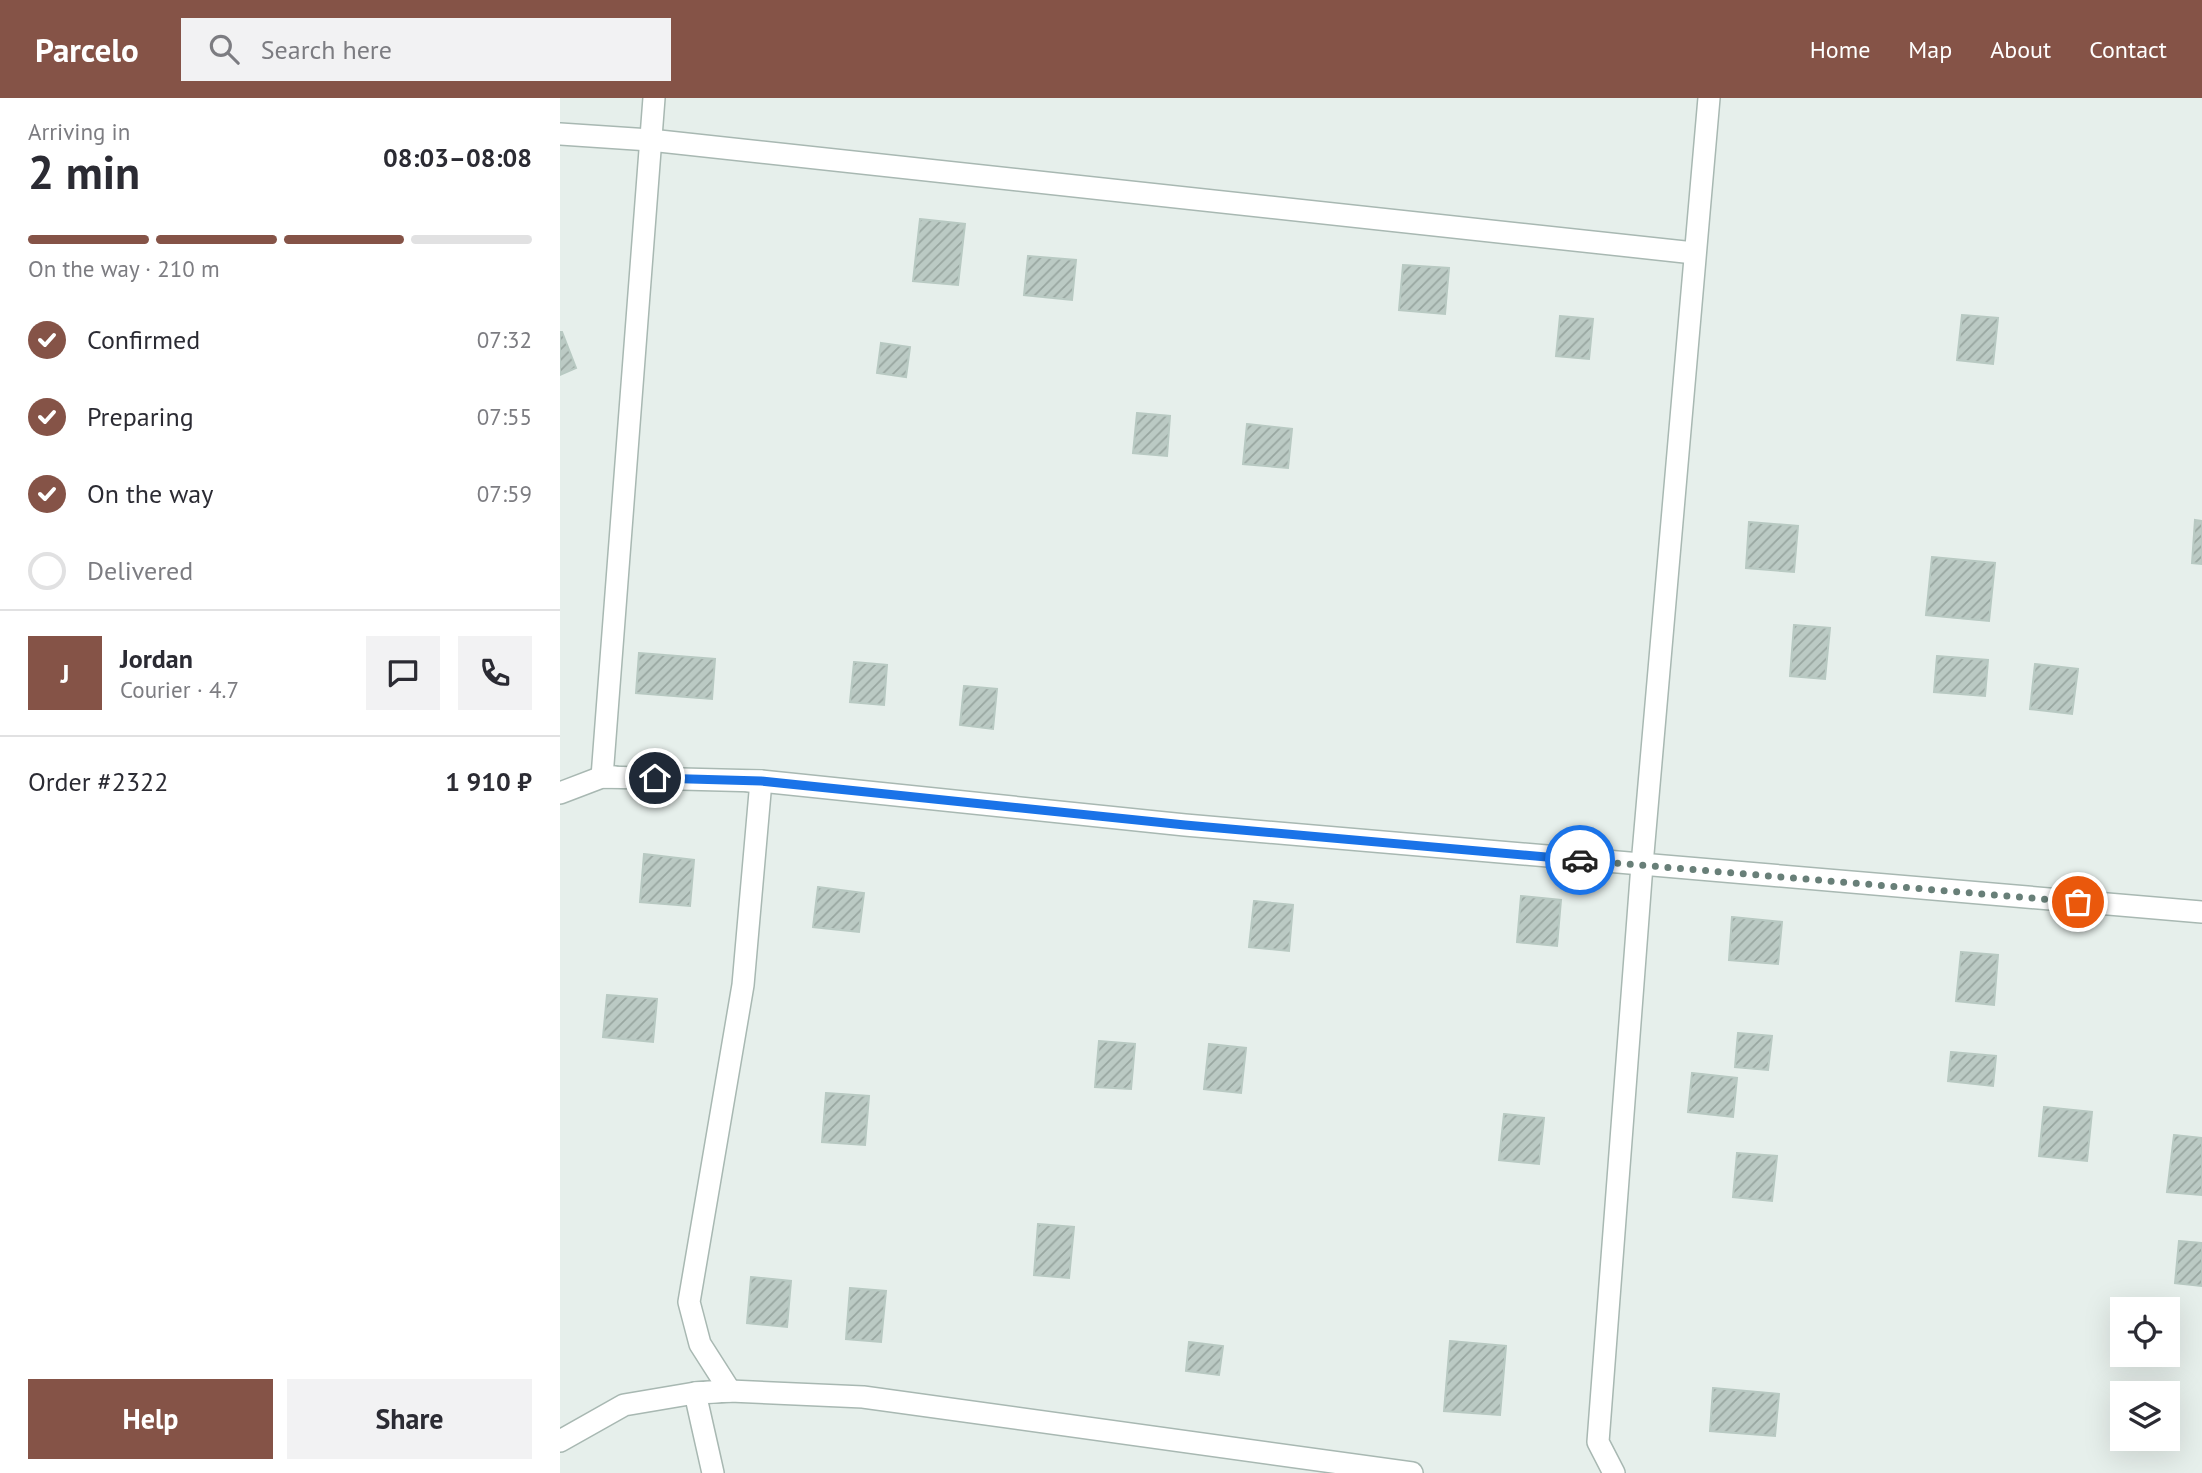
<!DOCTYPE html>
<meta charset="utf-8">
<style>
:root{--surface:#fff;--page:#f2f2f3;--text:#2b2b33;--muted:#7c7c81;--line:#e1e1e2;--accent:#855347}
body{margin:0;font-family:"PT Sans",sans-serif;background:var(--page);color:var(--text);height:100vh;display:flex;flex-direction:column;font-size:26px;white-space:nowrap}
*{box-sizing:border-box;margin:0}
p{font-size:23px;color:var(--muted)}
.icon{flex:none;width:38px;height:38px;fill:none;stroke:currentColor;stroke-width:2;stroke-linecap:round;stroke-linejoin:round}
.map{position:relative;flex:1;overflow:hidden}
.side{display:flex;flex-direction:column;background:var(--surface);width:560px}
.side>*{flex:none}
.buttons{position:absolute;left:1550px;top:1199px;display:grid;gap:14px}
.buttons a{display:grid;place-items:center;width:70px;height:70px;border-radius:0px;background:var(--surface);box-shadow:0 7px 28px #0002;font-size:35px}
.pin{position:absolute;display:grid;place-items:center;width:60px;height:60px;color:#fff;margin:-30px;border:4px solid #fff;border-radius:50%;box-shadow:0 2px 7px #0007}
.courier{position:absolute;display:grid;place-items:center;width:70px;height:70px;margin:-35px;border:5px solid #1a73e8;border-radius:50%;background:#fff;color:#222;box-shadow:0 2px 9px #0007}
.summary em{font-style:normal;font-weight:800}
.summary div{display:flex;flex-direction:column-reverse}
.summary{display:flex;align-items:center;justify-content:space-between;height:119px;padding:0 28px}
h1{font-size:46px;font-weight:800;line-height:52px}
.bar{display:grid;grid-template-columns:repeat(4,1fr);gap:10px 7px;align-content:center;height:84px;padding:0 28px}
.bar i{height:9px;border-radius:5px;background:var(--line)}
.bar .selected{background:var(--accent)}
.bar p{grid-column:span 4}
.line{display:flex;align-items:center;gap:18px;padding:0 28px;border-top:2px solid var(--line)}
.line div{flex:1}
.round{display:grid;place-items:center;flex:none;width:74px;height:74px;border-radius:0px;background:var(--page)}
ol{padding:0 28px;list-style:none}
li{display:flex;align-items:center;gap:21px;height:77px}
li p{margin-inline-start:auto}
li .icon{padding:7px;border-radius:50%;background:var(--accent);color:#fff;stroke-width:4}
li:last-child{color:var(--muted)}
li i{width:38px;height:38px;border:4px solid var(--line);border-radius:50%}
.cta{display:flex;gap:14px;margin-top:auto;padding:14px 28px}
.cta a{flex:1;height:80px;border-radius:0px;background:var(--accent);color:#fff;font-size:28px;font-weight:800;line-height:80px;text-align:center}
.cta a+a{background:var(--page);color:var(--text)}
header{display:flex;align-items:center;gap:42px;box-sizing:border-box;height:98px;padding:0 35px;background:var(--accent);color:#fff}
header strong{font-size:33px}
nav{display:flex;gap:38px;margin-inline-start:auto;font-size:24px}
.search{width:490px;height:63px;background:var(--page);display:flex;align-items:center;gap:18px;box-sizing:border-box;padding:0 24px;border-radius:0px;color:var(--muted);font-size:26px}
main{display:flex;flex:1;min-height:0}
.map>svg:first-child{display:block}
.building{fill:url(#building-hatch);stroke:#b8c9c2;stroke-width:2}
.lines{fill:none;stroke-linecap:round;stroke-linejoin:round}
.minor-casing{stroke:#a8b8b2;stroke-width:24}
.minor{stroke:#fff;stroke-width:21}
.done{stroke:#687f78;stroke-width:7;stroke-dasharray:0 12.6}
.route{stroke:#1a73e8;stroke-width:9}
</style>
<header>
<strong>Parcelo</strong>
<div class="search"><svg class="icon" aria-label="search" viewBox="0 0 24 24"><circle cx="10" cy="10" r="6"/><path d="M15 15l6 6"/></svg>Search here</div>
<nav><a>Home</a><a>Map</a><a>About</a><a>Contact</a></nav>
</header>
<main>
<section class="side">
<div class="summary"><div><h1>2 min</h1><p>Arriving in</p></div><em>08:03–08:08</em></div>
<div class="bar"><i class="selected"></i><i class="selected"></i><i class="selected"></i><i></i><p>On the way · 210 m</p></div>
<ol>
<li><svg class="icon" aria-label="check" viewBox="0 0 24 24"><path d="M5 12l5 5 9-10"/></svg>Confirmed<p>07:32</p></li>
<li><svg class="icon" aria-label="check" viewBox="0 0 24 24"><path d="M5 12l5 5 9-10"/></svg>Preparing<p>07:55</p></li>
<li><svg class="icon" aria-label="check" viewBox="0 0 24 24"><path d="M5 12l5 5 9-10"/></svg>On the way<p>07:59</p></li>
<li><i></i>Delivered</li>
</ol>
<div class="line" style="height:126px"><b class="round" style="background:var(--accent);color:#fff">J</b><div><b>Jordan</b><p>Courier · 4.7</p></div><a class="round"><svg class="icon" aria-label="chat" viewBox="0 0 24 24"><path d="M4 5h16v11H9l-5 4z"/></svg></a><a class="round"><svg class="icon" aria-label="phone" viewBox="0 0 24 24"><path d="M5 4h4l2 5-3 2q2 4 5 5l2-3 5 2v4C11 20 4 13 5 4z"/></svg></a></div>
<div class="line" style="height:91px"><div>Order #2322</div><b>1 910 ₽</b></div>
<div class="cta"><a>Help</a><a>Share</a></div>
</section>
<div class="map">
<svg width="1642" height="1375" viewBox="0 0 1642 1375">
<defs>
<pattern id="building-hatch" width="6" height="6" patternUnits="userSpaceOnUse" patternTransform="scale(1.75)"><rect width="6" height="6" fill="#bbcac4"/><path d="M-1 1l2-2M0 6l6-6M5 7l2-2" fill="none" stroke="#98a6a0"/></pattern>
</defs>
<rect width="100%" height="100%" fill="#e6efeb"/>
<!-- building -->
<g class="building">
<path d="M360,121l45,5 -7,61 -45,-4z"/>
<path d="M468,158l48,4 -4,40 -48,-5z"/>
<path d="M843,167l46,3 -4,46 -46,-4z"/>
<path d="M1402,217l36,3 -5,46 -36,-4z"/>
<path d="M1000,218l33,3 -4,40 -33,-3z"/>
<path d="M0,234h2l14,36 -16,7z"/>
<path d="M321,245l29,4 -4,30 -29,-4z"/>
<path d="M577,315l33,3 -3,40 -34,-3z"/>
<path d="M687,326l45,5 -4,39 -45,-4z"/>
<path d="M1635,422l7,1v43l-10,-1z"/>
<path d="M1189,424l49,4 -4,46 -48,-4z"/>
<path d="M1372,459l63,6 -6,58 -63,-6z"/>
<path d="M1234,527l36,3 -5,51 -35,-3z"/>
<path d="M79,555l76,6 -3,40 -76,-6z"/>
<path d="M1377,558l51,4 -3,36 -51,-4z"/>
<path d="M294,564l33,3 -3,40 -34,-3z"/>
<path d="M1475,566l43,5 -6,45 -42,-5z"/>
<path d="M404,588l33,3 -4,40 -33,-4z"/>
<path d="M84,756l50,6 -4,46 -50,-4z"/>
<path d="M258,789l46,6 -5,39 -46,-5z"/>
<path d="M961,798l40,4 -4,46 -40,-4z"/>
<path d="M694,803l39,4 -4,46 -40,-4z"/>
<path d="M1172,819l50,5 -4,42 -49,-4z"/>
<path d="M1401,854l37,3 -4,50 -38,-4z"/>
<path d="M47,897l50,4 -4,43 -50,-5z"/>
<path d="M1178,935l34,3 -4,34 -33,-3z"/>
<path d="M539,943l36,3 -4,45 -36,-2z"/>
<path d="M649,946l37,4 -5,45 -37,-4z"/>
<path d="M1391,954l45,4 -3,30 -45,-5z"/>
<path d="M1132,975l45,5 -4,39 -45,-5z"/>
<path d="M266,995l43,3 -4,49 -43,-3z"/>
<path d="M1484,1009l48,5 -5,49 -48,-5z"/>
<path d="M944,1016l40,4 -5,46 -40,-4z"/>
<path d="M1614,1037l28,3v57l-35,-3z"/>
<path d="M1177,1055l40,3 -5,45 -39,-4z"/>
<path d="M478,1126l36,3 -5,51 -35,-3z"/>
<path d="M1619,1143l23,2v43l-27,-3z"/>
<path d="M191,1179l40,4 -4,46 -40,-4z"/>
<path d="M290,1190l36,3 -5,51 -35,-3z"/>
<path d="M890,1243l56,5 -6,69 -56,-4z"/>
<path d="M629,1244l34,4 -4,29 -33,-4z"/>
<path d="M1153,1290l66,6 -4,42 -65,-5z"/>
</g>
<g class="lines">
<defs>
<g id="minor">
<path d="M0,36l90,6 1044,113"/>
<path d="M55,679h-13l52,-679"/>
<path d="M0,695l42,-16 159,4 424,44 1017,87"/>
<path d="M0,1343l64,-36 71,-12 35,-2 133,6 549,76"/>
<path d="M153,1375l-18,-80 35,-2 -30,-47 -11,-42 54,-317 18,-204h-12"/>
<path d="M1054,1375l-16,-31 44,-577 67,-767"/>
</g>
</defs>
<!-- minor casing -->
<use href="#minor" class="minor-casing"/>
<!-- minor -->
<use href="#minor" class="minor"/>
</g>
<g class="lines">
<!-- done -->
<path class="done" d="M1020,762l498,42"/>
<!-- route -->
<path class="route" d="M95,680l106,3 424,44 395,35"/>
</g>
</svg>
<div class="buttons">
<a><svg class="icon" aria-label="locate" viewBox="0 0 24 24"><circle cx="12" cy="12" r="6"/><path d="M12 2v4M12 18v4M2 12h4M18 12h4"/></svg></a>
<a><svg class="icon" aria-label="layers" viewBox="0 0 24 24"><path d="M12 4l9 5-9 5-9-5zM3 14l9 5 9-5"/></svg></a>
</div>
<div class="pin" style="left:1518px;top:804px;background:#ea580c"><svg class="icon" aria-label="bag" viewBox="0 0 24 24"><path d="M5 8h14l-1 12H6zM9 8a3 3 0 0 1 6 0"/></svg></div>
<div class="pin" style="left:95px;top:680px;background:#1f2937"><svg class="icon" aria-label="home" viewBox="0 0 24 24"><path d="M3 11l9-7 9 7M6 9v11h12V9"/></svg></div>
<div class="courier" style="left:1020px;top:762px"><svg class="icon" aria-label="car" viewBox="0 0 24 24"><path d="M5 17H2v-5l4-1 3-4h7l3 4 3 1v5h-3M9 17h6M6 11h13"/><circle cx="7" cy="17" r="2"/><circle cx="17" cy="17" r="2"/></svg></div>
</div>
</main>
